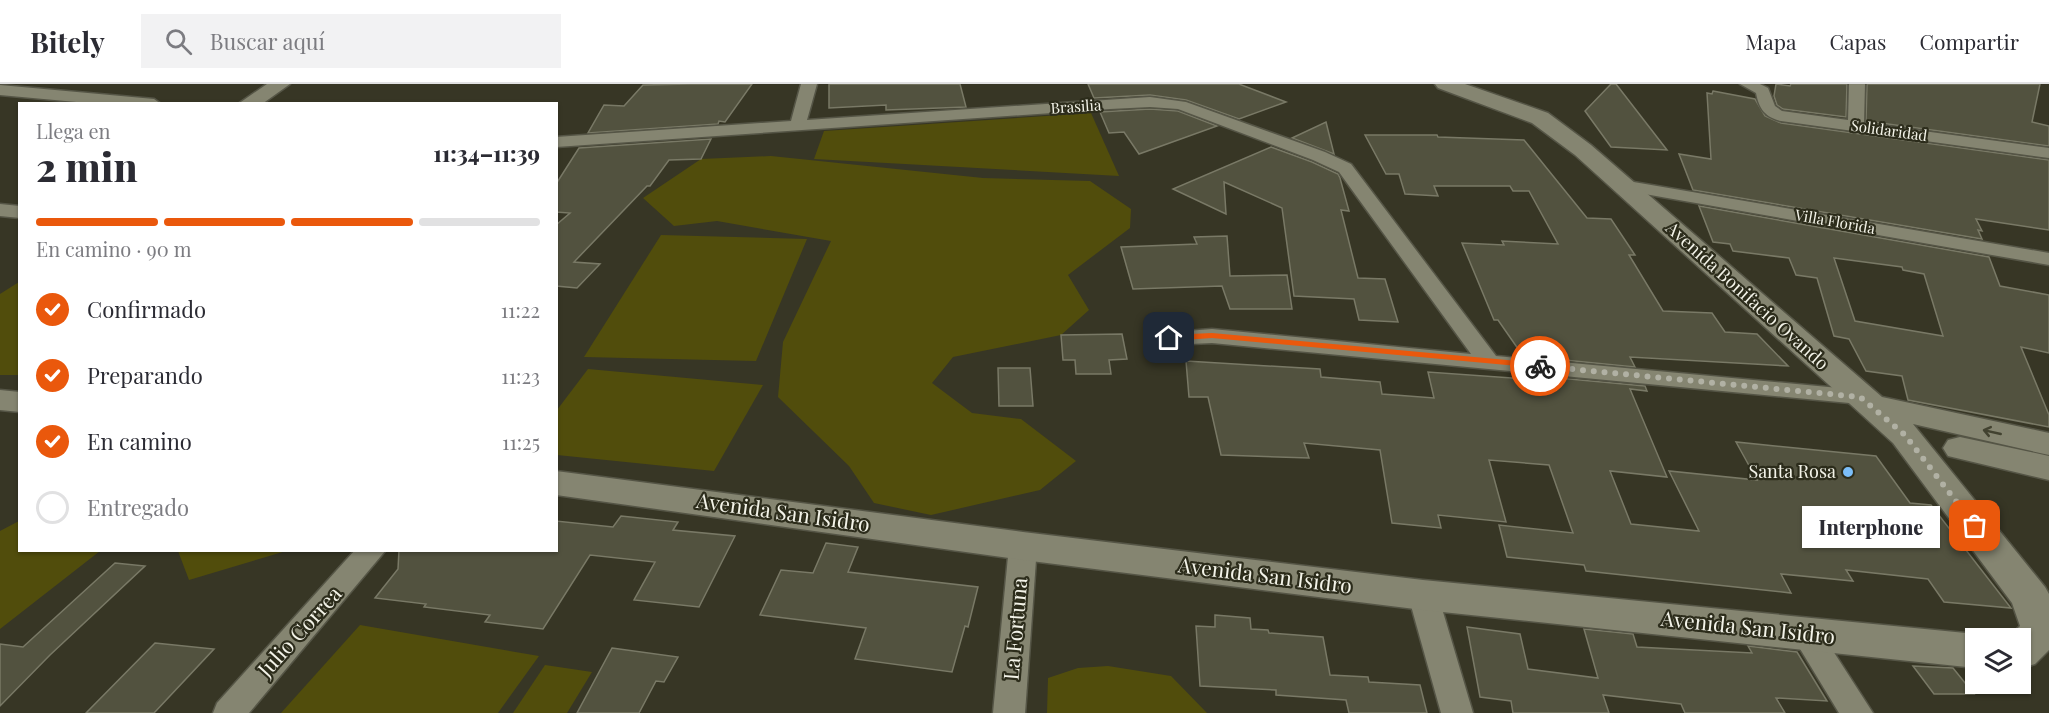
<!DOCTYPE html>
<html lang="es">
<meta charset="utf-8">
<style>
:root{--surface:#fff;--page:#f2f2f3;--text:#2b2b33;--muted:#7c7c81;--line:#e1e1e2;--accent:#ea580c}
body{margin:0;font-family:"Playfair Display",serif;background:var(--page);color:var(--text);height:100vh;display:flex;flex-direction:column;font-size:22px;white-space:nowrap}
*{box-sizing:border-box;margin:0}
p{font-size:20px;color:var(--muted)}
.icon{flex:none;width:33px;height:33px;fill:none;stroke:currentColor;stroke-width:2;stroke-linecap:round;stroke-linejoin:round}
.map{position:relative;flex:1;overflow:hidden}
.details{position:absolute;left:18px;top:18px;width:540px;height:450px;display:flex;flex-direction:column;background:var(--surface);border-radius:0px;box-shadow:0 2px 4px #0004}
.details>*{flex:none}
.tools{position:absolute;left:1965px;top:544px;display:grid;gap:12px}
.tools a{display:grid;place-items:center;width:66px;height:66px;border-radius:0px;background:var(--surface);box-shadow:0 2px 4px #0004;font-size:30px}
.pin{position:absolute;display:grid;place-items:center;width:51px;height:51px;color:#fff;margin:-26px;border-radius:12px;box-shadow:0 3px 9px #0006}
.courier{position:absolute;display:grid;place-items:center;width:60px;height:60px;margin:-30px;border:4px solid #ea580c;border-radius:50%;background:#fff;color:#222;box-shadow:0 2px 8px #0007}
.bubble{position:absolute;height:42px;border-radius:0px;background:var(--surface);box-shadow:0 2px 4px #0004;font-size:20px;font-weight:800;line-height:42px;text-align:center}
.overview em{font-style:normal;font-weight:800}
.overview div{display:flex;flex-direction:column-reverse}
.overview{display:flex;align-items:center;justify-content:space-between;height:102px;padding:0 18px}
h1{font-size:39px;font-weight:800;line-height:45px}
.bar{display:grid;grid-template-columns:repeat(4,1fr);gap:9px 6px;align-content:center;height:72px;padding:0 18px}
.bar i{height:8px;border-radius:4px;background:var(--line)}
.bar .on{background:var(--accent)}
.bar p{grid-column:span 4}
ol{padding:0 18px;list-style:none}
li{display:flex;align-items:center;gap:18px;height:66px}
li p{margin-inline-start:auto}
li .icon{padding:6px;border-radius:50%;background:var(--accent);color:#fff;stroke-width:4}
li:last-child{color:var(--muted)}
li i{width:33px;height:33px;border:3px solid var(--line);border-radius:50%}
header{display:flex;align-items:center;gap:36px;box-sizing:border-box;height:84px;padding:0 30px;background:var(--surface);border-bottom:2px solid var(--line)}
header strong{font-size:28px}
nav{display:flex;gap:33px;margin-inline-start:auto;font-size:21px}
.search{width:420px;height:54px;background:var(--page);display:flex;align-items:center;gap:15px;box-sizing:border-box;padding:0 21px;border-radius:0px;color:var(--muted);font-size:22px}
.map>svg:first-child{display:block}
.green{fill:#514d0c}
.building{fill:#52523f;stroke:#797966;stroke-width:1.5;fill-rule:evenodd}
.lines{fill:none;stroke-linecap:round;stroke-linejoin:round}
.minor-casing{stroke:#555546;stroke-width:3}
.tertiary-casing{stroke:#555546;stroke-width:3}
.secondary-casing{stroke:#555546;stroke-width:3}
.minor{fill:#858571;fill-rule:evenodd}
.tertiary{fill:#858571;fill-rule:evenodd}
.secondary{fill:#858571;fill-rule:evenodd}
.oneway{stroke:#424230}
.route{fill:#ea580c}
.done{stroke:#b1b1a4;stroke-width:6;stroke-dasharray:0 10.8}
.poi-dot{fill:#7bbef9;stroke:#2c2c1b;stroke-width:2}
.labels{text-anchor:middle;stroke-width:4.5;stroke-linejoin:round;paint-order:stroke}
.far-street-label{font-size:15px;fill:#f3f3e8;stroke:#2c2c1b}
.street-label{font-size:18px;fill:#f3f3e8;stroke:#2c2c1b}
.poi-label{font-size:18px;fill:#f3f3e8;stroke:#2c2c1b;text-anchor:end}
.near-street-label{font-size:21px;fill:#f3f3e8;stroke:#2c2c1b}
</style>
<header>
<strong>Bitely</strong>
<div class="search"><svg class="icon" aria-label="search" viewBox="0 0 24 24"><circle cx="10" cy="10" r="6"/><path d="M15 15l6 6"/></svg>Buscar aquí</div>
<nav><a>Mapa</a><a>Capas</a><a>Compartir</a></nav>
</header>
<div class="map">
<svg width="2049" height="629" viewBox="0 0 2049 629">
<rect width="100%" height="100%" fill="#373625"/>
<!-- green -->
<g class="green">
<path d="M1091,29l28,63 -305,-17 10,-28z"/>
<path d="M771,72l212,22 107,3 41,28 -1,19 -62,47 21,35 -28,25 -108,22 -21,26 40,30 49,6 55,42 -36,29 -109,25 -57,-12 -25,-37 -71,-69 5,-55 48,-101 -114,-20 -43,5 -31,-28 58,-39z"/>
<path d="M661,151l146,4 -51,122 -172,-4z"/>
<path d="M19,198v93h-19v-81z"/>
<path d="M588,285l175,16 -49,86 -157,-16v-45z"/>
<path d="M19,437l1,29 80,1 -100,78v-98z"/>
<path d="M178,467h108l-97,29z"/>
<path d="M360,541l179,31 -41,57h-217z"/>
<path d="M545,581l47,7 -25,41h-54z"/>
<path d="M1108,582l63,10 36,37h-160l1,-35 30,-10z"/>
</g>
<!-- building -->
<g class="building">
<path d="M690,0h62l-27,38 -6,-1 -1,3 -130,9 16,-28 20,1 19,-21z"/>
<path d="M829,0h131l6,23 -80,3v-5l-57,3z"/>
<path d="M1088,0h151l47,18 -47,17 -53,-19 -36,-5 -56,3z"/>
<path d="M1611,0h5l51,66 -56,-3 -26,-36z"/>
<path d="M1776,0l14,2 1,-2h56l-1,33 -63,-8 -6,-4 -3,-9z"/>
<path d="M1867,0h173l-8,38 17,4v20l-183,-25z"/>
<path d="M1713,7l42,8 10,17 16,7 268,37v70l-73,-11 6,12 -4,-1 4,9 -289,-49 -14,-36 32,5 -4,-66 5,1z"/>
<path d="M1150,25l28,2 39,15 -78,28 -15,-22 -15,1 -9,-21z"/>
<path d="M1326,38l8,32 -42,-16z"/>
<path d="M1365,51h72l1,2 86,3 63,78 24,1 24,36h-6l34,56 49,2 13,19 32,2 31,32 -158,-9 5,10 -112,-11 -25,-36h-4l-32,-77 42,2 -2,-4 56,3 -29,-53h-16l-3,-5h-76l4,10 -33,-2 -6,-20h-13z"/>
<path d="M711,55l-10,20 -32,1 -19,26h-3l-73,76 26,2 -23,24 -21,-2v-61l14,-12 -14,-1v-28l23,-36z"/>
<path d="M1271,63l41,15 26,12 2,4 9,33 -8,-1 17,68 27,1 13,43 -39,-2 -5,-21 -60,-3 -12,-88 -58,-26 2,32 -53,-25z"/>
<path d="M1699,122l290,51 11,29 49,9v58l-28,-6 28,68v12l-141,-27 -6,-24 -36,-5 -17,-32 -15,-3 -17,-58 -21,-3 -7,-17 -56,-7 -3,-7 -17,-2zM1834,174l68,9 1,3 21,4 19,62 -88,-15z"/>
<path d="M1227,152l3,40 57,-1 5,34h-62l-8,-23 -89,3 -12,-42 76,-3 -3,-7z"/>
<path d="M1122,250l5,25 -18,1 2,14h-35l-1,-14h-12l-2,-25z"/>
<path d="M1186,277l134,8 1,8 59,5 2,12 52,4 -6,-26 111,8 -2,-4 108,10 2,5 -17,-2 37,88 -57,-6 21,53 68,7 -30,-60 88,9 -21,-38 140,14 34,47 21,2 80,103 -67,-6 -16,-23 -82,-9 7,11 -72,-7 10,19 -205,-22 -2,-6 -77,-8 -8,-32 74,8 -24,-68 -60,-5 17,62 -68,-7 3,13 -49,-5 -12,-73 -76,-7 5,15 -88,-3 -13,-58h-19z"/>
<path d="M998,284h32l3,38h-34z"/>
<path d="M621,432l57,6 -5,8 62,6 -36,71 -65,-7 21,-38 -65,-7 -47,74 -58,-7 5,-7 -66,-8 2,-3 -51,-6 23,-29 1,-19h157v-29l57,6z"/>
<path d="M826,459l32,4 -10,25 130,15 -10,40 -3,-1 -13,46 -97,-13 11,-31 -106,-13 21,-45 32,3z"/>
<path d="M115,479l30,3 -95,89 -50,51v-62l23,3z"/>
<path d="M1215,531l35,3 1,11 17,1 1,3 54,4 7,38 38,2 1,5 51,3 7,28h-78l-3,-13 -70,-5v-5l-76,-4 -4,-60 19,1z"/>
<path d="M1467,543l53,7 8,35 70,9 -14,-49 49,5 4,13 115,6 -4,-7 49,6 30,49 -51,-3 9,15h-100l-4,-9 -78,-9 6,18h-96l-2,-12 -31,-4z"/>
<path d="M155,559l59,6 -60,64h-68z"/>
<path d="M612,564l66,9 -14,25 -8,-1 -17,32h-62z"/>
<path d="M1913,582l40,2 21,26h-40z"/>
</g>
<g class="lines">
<defs>
<g id="minor">
<path d="M801,0h16l-10,36 343,-23 36,5 139,50 26,12 145,192 364,34 8,2 4,5 -4,5 -8,2 -648,-61 -43,2 -8,-2 -3,-5 3,-5 51,-4 259,25 -132,-182 -26,-12 -135,-51 -28,-2 -40,2 -554,38v-10l235,-16z"/>
<path d="M1740,0h20l8,4 7,18 7,5 66,9 1,-36h16l-1,39 185,25v10l-268,-37c-16,-4 -22,-12 -25,-28z"/>
<path d="M0,1l154,14 7,5h-63l-98,-9z"/>
<path d="M1622,96l427,73v12l-433,-76 -3,-4 3,-4z"/>
<path d="M0,120l20,2v12l-20,-2z"/>
<path d="M1023,452l10,3 4,7 -12,167h-32l16,-167 4,-7z"/>
<path d="M355,466h31l-137,163h-36l4,-10z"/>
<path d="M1423,500l10,3 5,8 35,118h-32l-33,-118 5,-8z"/>
<path d="M1806,538l11,4 56,87h-34l-48,-79 4,-8z"/>
</g>
<path id="tertiary" d="M267,0h23l-28,20h-24z"/>
<g id="secondary">
<path d="M1435,0h30l83,29 43,32 291,252 167,36v22l-136,-31 132,163 4,7v56l-14,14 -15,5v-30h-14l14,-13 -8,-23 -119,-160 -318,-288 -43,-32 -94,-35z"/>
<path d="M0,306l20,2v20l-20,-2z"/>
<path d="M1960,353l89,19v24l-101,-24 -5,-8 5,-8z"/>
<path d="M556,387l467,61 400,48 553,54 15,5h-15v29l-553,-58 -400,-50 -467,-65z"/>
</g>
</defs>
<!-- minor casing -->
<use href="#minor" class="minor-casing"/>
<!-- tertiary casing -->
<use href="#tertiary" class="tertiary-casing"/>
<!-- secondary casing -->
<use href="#secondary" class="secondary-casing"/>
<!-- minor -->
<use href="#minor" class="minor"/>
<!-- tertiary -->
<use href="#tertiary" class="tertiary"/>
<!-- secondary -->
<use href="#secondary" class="secondary"/>
</g>
<!-- one-way arrows -->
<defs><path id="oneway-shaft" d="M-6 0H5M1.5-3L5.5 0L1.5 3" fill="none" stroke-width="1.6" stroke-linecap="round" stroke-linejoin="round" transform="scale(1.5)"/></defs>
<use class="oneway" href="#oneway-shaft" transform="translate(1992 348) rotate(-167)"/>
<!-- route -->
<path class="route" d="M1212,249l328,30 4,3 -4,2 -328,-30 -43,3 -5,-3 5,-3z"/>
<g class="lines">
<!-- done -->
<path class="done" d="M1540,282l320,31 45,38 70,91"/>
</g>
<!-- markers -->
<circle class="poi-dot" cx="1848" cy="388" r="6"/>
<g class="labels">
<!-- far-street labels -->
<g class="far-street-label">
<text transform="translate(1076 23) rotate(-4)" y="5">Brasilia</text>
<text transform="translate(1889 47) rotate(8)" y="5">Solidaridad</text>
<text transform="translate(1835 138) rotate(10)" y="5">Villa Florida</text>
</g>
<!-- street labels -->
<g class="street-label">
<text transform="translate(1747 212) rotate(42)" y="6">Avenida Bonifacio Ovando</text>
</g>
<!-- poi labels -->
<g class="poi-label">
<text x="1836" y="394">Santa Rosa</text>
</g>
<!-- near-street labels -->
<g class="near-street-label">
<text transform="translate(783 429) rotate(8)" y="7">Avenida San Isidro</text>
<text transform="translate(1265 492) rotate(7)" y="7">Avenida San Isidro</text>
<text transform="translate(1748 544) rotate(6)" y="7">Avenida San Isidro</text>
<text transform="translate(1016 545) rotate(-85)" y="7">La Fortuna</text>
<text transform="translate(300 548) rotate(-48)" y="7">Julio Correa</text>
</g>
</g>
</svg>
<div class="tools">
<a><svg class="icon" aria-label="layers" viewBox="0 0 24 24"><path d="M12 4l9 5-9 5-9-5zM3 14l9 5 9-5"/></svg></a>
</div>
<div class="pin" style="left:1975px;top:442px;background:#ea580c"><svg class="icon" aria-label="bag" viewBox="0 0 24 24"><path d="M5 8h14l-1 12H6zM9 8a3 3 0 0 1 6 0"/></svg></div>
<div class="pin" style="left:1169px;top:254px;background:#1f2937"><svg class="icon" aria-label="home" viewBox="0 0 24 24"><path d="M3 11l9-7 9 7M6 9v11h12V9"/></svg></div>
<div class="courier" style="left:1540px;top:282px"><svg class="icon" aria-label="bike" viewBox="0 0 24 24"><circle cx="6" cy="16" r="4"/><circle cx="18" cy="16" r="4"/><path d="M6 16l4-8h5l3 8M10 8l3 8H6M13 5h3"/></svg></div>
<div class="bubble" style="left:1802px;top:422px;width:138px">Interphone</div>
<section class="details">
<div class="overview"><div><h1>2 min</h1><p>Llega en</p></div><em>11:34–11:39</em></div>
<div class="bar"><i class="on"></i><i class="on"></i><i class="on"></i><i></i><p>En camino · 90 m</p></div>
<ol>
<li><svg class="icon" aria-label="check" viewBox="0 0 24 24"><path d="M5 12l5 5 9-10"/></svg>Confirmado<p>11:22</p></li>
<li><svg class="icon" aria-label="check" viewBox="0 0 24 24"><path d="M5 12l5 5 9-10"/></svg>Preparando<p>11:23</p></li>
<li><svg class="icon" aria-label="check" viewBox="0 0 24 24"><path d="M5 12l5 5 9-10"/></svg>En camino<p>11:25</p></li>
<li><i></i>Entregado</li>
</ol>
</section>
</div>
